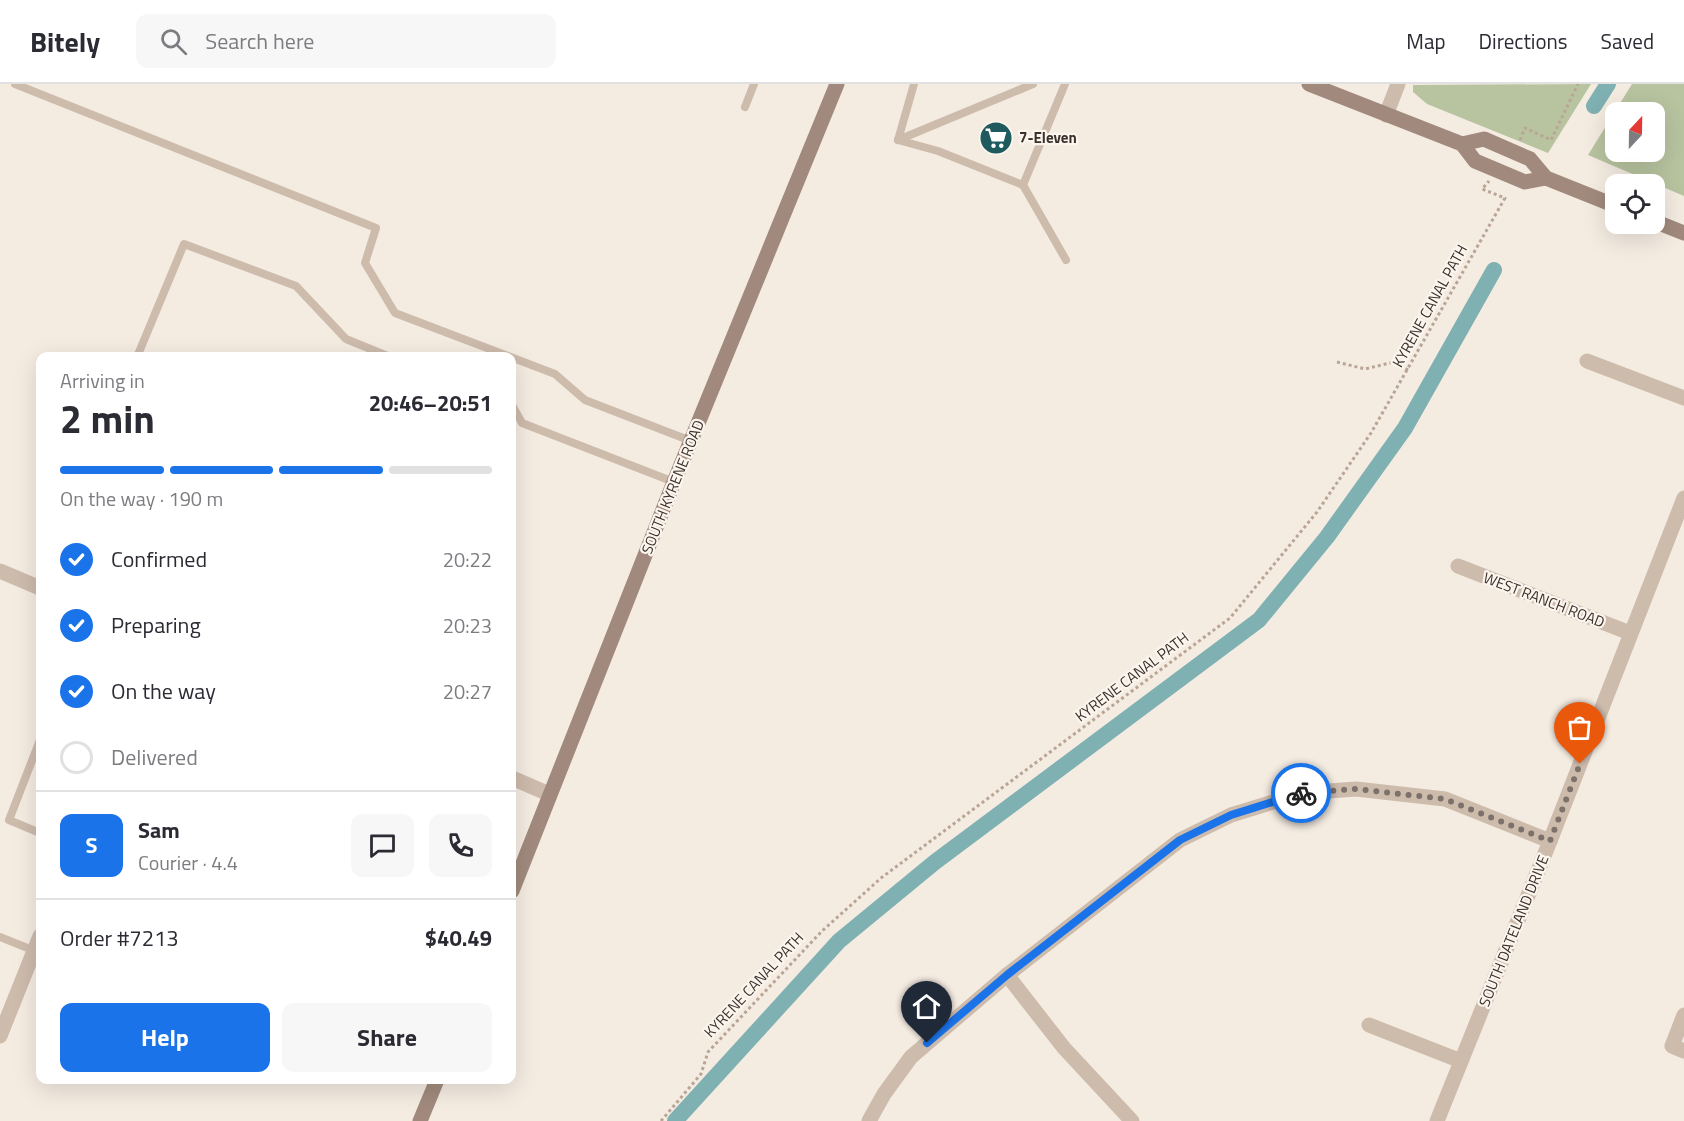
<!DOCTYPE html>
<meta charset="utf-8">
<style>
:root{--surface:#fff;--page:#f7f7f7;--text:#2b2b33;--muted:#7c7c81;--line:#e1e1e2;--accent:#1a73e8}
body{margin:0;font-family:"Titillium Web",sans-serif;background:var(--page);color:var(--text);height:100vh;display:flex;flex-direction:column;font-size:22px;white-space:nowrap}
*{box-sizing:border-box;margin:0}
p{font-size:20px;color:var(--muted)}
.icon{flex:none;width:33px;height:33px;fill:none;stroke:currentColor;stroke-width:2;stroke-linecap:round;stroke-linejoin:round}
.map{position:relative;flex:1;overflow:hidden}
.drawer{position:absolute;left:36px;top:268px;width:480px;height:732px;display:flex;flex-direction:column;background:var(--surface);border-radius:12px;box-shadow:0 6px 24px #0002}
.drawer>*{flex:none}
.needle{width:39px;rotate:22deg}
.tools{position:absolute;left:1605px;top:18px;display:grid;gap:12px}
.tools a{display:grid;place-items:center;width:60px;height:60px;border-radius:12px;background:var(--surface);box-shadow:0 6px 24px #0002;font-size:30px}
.pin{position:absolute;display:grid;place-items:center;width:51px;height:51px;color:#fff;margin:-62px -26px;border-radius:50% 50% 50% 0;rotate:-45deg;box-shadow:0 0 6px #0007}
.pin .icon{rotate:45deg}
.courier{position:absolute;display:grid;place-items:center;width:60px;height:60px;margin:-30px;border:4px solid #1a73e8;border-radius:50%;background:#fff;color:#222;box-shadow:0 2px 8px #0007}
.summary em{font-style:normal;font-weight:700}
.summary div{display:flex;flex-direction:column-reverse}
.summary{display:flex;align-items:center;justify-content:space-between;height:102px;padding:0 24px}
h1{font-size:39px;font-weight:700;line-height:45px}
.bar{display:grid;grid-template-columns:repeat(4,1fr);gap:9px 6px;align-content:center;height:72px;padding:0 24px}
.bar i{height:8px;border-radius:4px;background:var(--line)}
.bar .active{background:var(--accent)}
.bar p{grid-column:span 4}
.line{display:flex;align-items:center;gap:15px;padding:0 24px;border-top:2px solid var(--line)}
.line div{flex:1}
.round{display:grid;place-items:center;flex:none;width:63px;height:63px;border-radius:12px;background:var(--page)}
ol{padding:0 24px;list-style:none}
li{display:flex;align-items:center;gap:18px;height:66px}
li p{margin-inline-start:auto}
li .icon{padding:6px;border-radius:50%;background:var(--accent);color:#fff;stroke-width:4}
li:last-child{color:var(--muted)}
li i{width:33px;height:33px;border:3px solid var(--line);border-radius:50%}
.button{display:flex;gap:12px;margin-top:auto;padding:12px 24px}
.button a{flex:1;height:69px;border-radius:12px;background:var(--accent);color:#fff;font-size:24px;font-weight:700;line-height:69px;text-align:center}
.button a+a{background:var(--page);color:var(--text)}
header{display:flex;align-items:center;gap:36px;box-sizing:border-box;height:84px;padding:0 30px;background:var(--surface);border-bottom:2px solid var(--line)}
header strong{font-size:28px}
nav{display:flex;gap:33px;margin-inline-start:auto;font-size:21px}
.search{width:420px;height:54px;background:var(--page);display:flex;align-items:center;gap:15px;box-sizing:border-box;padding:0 21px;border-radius:12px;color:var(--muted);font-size:22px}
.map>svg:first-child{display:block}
.green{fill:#b8c4a0;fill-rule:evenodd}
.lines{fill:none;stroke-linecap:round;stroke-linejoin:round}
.canal{stroke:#7fb0b2;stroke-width:16}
.path{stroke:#b9a596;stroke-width:3;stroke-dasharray:3 3;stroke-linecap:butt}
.lane{stroke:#cdbbac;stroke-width:8}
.street{stroke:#cdbbac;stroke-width:15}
.secondary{stroke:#a18a7d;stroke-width:15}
.done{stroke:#7c716b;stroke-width:6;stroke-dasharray:0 10.8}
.route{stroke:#1a73e8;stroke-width:8}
.labels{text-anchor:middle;stroke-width:4.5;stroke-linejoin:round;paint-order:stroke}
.poi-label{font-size:15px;font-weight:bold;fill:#3b302b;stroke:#fbf5ee;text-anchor:start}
.street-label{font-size:15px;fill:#3b302b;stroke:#fbf5ee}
</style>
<header>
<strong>Bitely</strong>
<div class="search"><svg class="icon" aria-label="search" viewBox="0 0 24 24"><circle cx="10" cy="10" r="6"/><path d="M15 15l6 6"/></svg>Search here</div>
<nav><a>Map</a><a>Directions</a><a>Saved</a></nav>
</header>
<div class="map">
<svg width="1684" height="1037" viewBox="0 0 1684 1037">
<rect width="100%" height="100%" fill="#f4ebe1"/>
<!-- green -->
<g class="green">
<path d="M1591,0l-43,69 -121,-49 -14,-12v-7z"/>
<path d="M1632,0h52v112l-96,-41zM1616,28h38v40h-38z"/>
</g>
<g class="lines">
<!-- canal -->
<g class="canal">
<path d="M1594,22l14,-22"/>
<path d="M675,1037l164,-180 96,-79 324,-242 68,-83 78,-109 89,-158"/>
</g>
<!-- path -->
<g class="path">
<path d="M1520,56l5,-12 26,12 27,-56"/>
<path d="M1337,278l28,7 29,-7 14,8"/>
<path d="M661,1037l40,-47 7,-22 114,-121 59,-53 349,-260 87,-106 54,-79 134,-235 -23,-9 7,-8"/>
</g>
<!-- lane -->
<g class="lane">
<path d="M15,0l361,144 -11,35 30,50 160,61 30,26 106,41"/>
<path d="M745,23l9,-23"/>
<path d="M898,56l40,11 85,34 42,-101"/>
<path d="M898,56l135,-56"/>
<path d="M898,56l16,-56"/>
<path d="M1023,101l43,75"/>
<path d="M137,273l47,-113 112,42 50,53 44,18"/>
<path d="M512,321l10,18 152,59"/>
<path d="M40,656l-31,80 31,13"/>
<path d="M0,853l35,14"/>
</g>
<!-- street -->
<g class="street">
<path d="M1386,31l12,-31"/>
<path d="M1587,277l97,37"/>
<path d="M1458,482l172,67"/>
<path d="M0,487l40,17"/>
<path d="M512,694l37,16"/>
<path d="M1007,891l57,73 68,73"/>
<path d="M1684,931l-12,31 12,5"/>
<path d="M1369,941l92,36"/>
<path d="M0,952l40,-100"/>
<path d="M869,1037l15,-27 27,-37 96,-82 173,-135 51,-25 71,-22 54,-4 89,10 105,42"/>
<path d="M1437,1037l113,-280 134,-343"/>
</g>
<!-- secondary -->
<g class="secondary">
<path d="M1309,0l153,60 13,17 50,21 21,-4"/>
<path d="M1462,60l22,-5 46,20 16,19 70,28"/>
<path d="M1654,137l30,12"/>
<path d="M512,807l162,-409 163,-398"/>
<path d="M420,1037l17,-41"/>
</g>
</g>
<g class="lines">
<!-- done -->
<path class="done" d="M1301,709l55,-4 89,10 105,42 30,-77"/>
<!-- route -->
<path class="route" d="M927,959l80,-68 173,-135 51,-25 70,-22"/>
</g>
<!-- icons -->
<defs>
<symbol id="supermarket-disc" viewBox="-11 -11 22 22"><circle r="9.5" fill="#1f5a5e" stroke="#fbf5ee"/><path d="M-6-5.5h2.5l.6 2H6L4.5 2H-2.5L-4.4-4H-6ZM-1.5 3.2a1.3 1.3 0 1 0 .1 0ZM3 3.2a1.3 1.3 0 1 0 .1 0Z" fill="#fff"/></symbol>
</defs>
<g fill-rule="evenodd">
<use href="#supermarket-disc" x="977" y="35" width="38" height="38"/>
</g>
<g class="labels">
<!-- poi labels -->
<g class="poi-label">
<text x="1019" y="59">7-Eleven</text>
</g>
<!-- street labels -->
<g class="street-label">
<text transform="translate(1430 222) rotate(-61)" y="5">KYRENE CANAL PATH</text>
<text transform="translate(673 403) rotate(-68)" y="5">SOUTH KYRENE ROAD</text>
<text transform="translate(1544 516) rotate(21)" y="5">WEST RANCH ROAD</text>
<text transform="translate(1132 593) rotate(-37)" y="5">KYRENE CANAL PATH</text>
<text transform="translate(1514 847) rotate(-68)" y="5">SOUTH DATELAND DRIVE</text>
<text transform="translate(754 901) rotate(-47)" y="5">KYRENE CANAL PATH</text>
</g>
</g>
</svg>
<div class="tools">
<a><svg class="needle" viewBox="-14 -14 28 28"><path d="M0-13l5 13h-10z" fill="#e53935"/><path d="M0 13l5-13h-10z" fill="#7c7c81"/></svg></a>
<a><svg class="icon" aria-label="locate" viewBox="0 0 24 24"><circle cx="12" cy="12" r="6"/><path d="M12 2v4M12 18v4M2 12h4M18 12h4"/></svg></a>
</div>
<div class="pin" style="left:1580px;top:680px;background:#ea580c"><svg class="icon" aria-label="bag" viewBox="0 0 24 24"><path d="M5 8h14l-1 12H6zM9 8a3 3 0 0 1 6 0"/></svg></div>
<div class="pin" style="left:927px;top:959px;background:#1f2937"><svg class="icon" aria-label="home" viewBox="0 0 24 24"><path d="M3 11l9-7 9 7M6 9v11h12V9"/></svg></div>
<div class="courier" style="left:1301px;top:709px"><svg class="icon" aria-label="bike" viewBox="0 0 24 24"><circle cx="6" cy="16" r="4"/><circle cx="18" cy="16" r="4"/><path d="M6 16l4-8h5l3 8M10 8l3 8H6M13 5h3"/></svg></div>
<section class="drawer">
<div class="summary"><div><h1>2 min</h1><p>Arriving in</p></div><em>20:46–20:51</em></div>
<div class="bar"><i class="active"></i><i class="active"></i><i class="active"></i><i></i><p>On the way · 190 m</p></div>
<ol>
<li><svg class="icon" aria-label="check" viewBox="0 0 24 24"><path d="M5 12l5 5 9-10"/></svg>Confirmed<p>20:22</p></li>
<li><svg class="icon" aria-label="check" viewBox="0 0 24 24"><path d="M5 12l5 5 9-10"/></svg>Preparing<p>20:23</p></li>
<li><svg class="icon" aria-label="check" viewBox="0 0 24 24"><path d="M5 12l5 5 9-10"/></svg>On the way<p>20:27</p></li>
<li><i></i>Delivered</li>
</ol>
<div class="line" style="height:108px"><b class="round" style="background:var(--accent);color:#fff">S</b><div><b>Sam</b><p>Courier · 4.4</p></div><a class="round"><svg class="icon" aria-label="chat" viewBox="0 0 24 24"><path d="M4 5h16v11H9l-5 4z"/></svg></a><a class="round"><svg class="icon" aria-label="phone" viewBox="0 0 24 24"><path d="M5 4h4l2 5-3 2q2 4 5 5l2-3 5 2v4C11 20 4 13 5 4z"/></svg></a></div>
<div class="line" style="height:78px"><div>Order #7213</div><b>$40.49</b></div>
<div class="button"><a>Help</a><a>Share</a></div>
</section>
</div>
